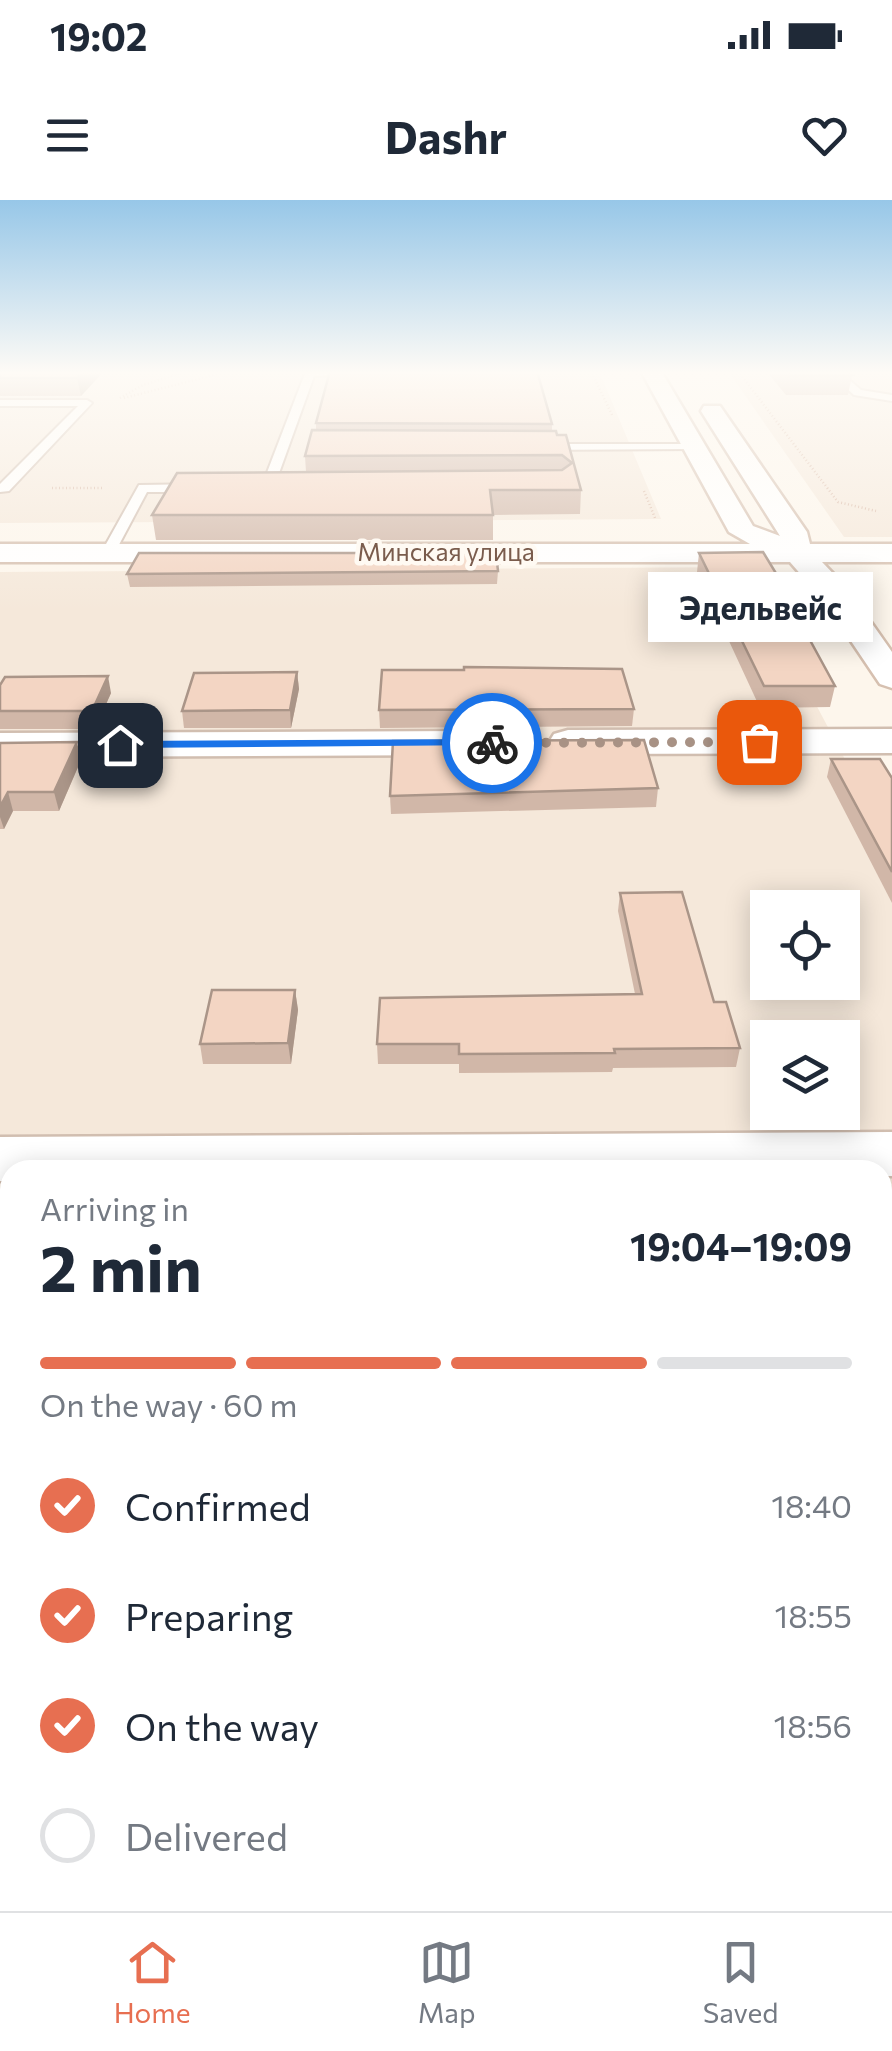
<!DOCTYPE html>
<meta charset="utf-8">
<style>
:root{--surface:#fff;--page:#f2f2f3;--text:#1f2937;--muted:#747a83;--line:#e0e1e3;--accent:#e76f51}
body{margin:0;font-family:Commissioner,sans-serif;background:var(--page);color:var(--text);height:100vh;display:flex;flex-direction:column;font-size:38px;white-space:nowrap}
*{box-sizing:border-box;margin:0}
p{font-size:32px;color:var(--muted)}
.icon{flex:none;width:55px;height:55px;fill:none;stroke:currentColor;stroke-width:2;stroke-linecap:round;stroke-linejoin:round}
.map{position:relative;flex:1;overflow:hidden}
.sheet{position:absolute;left:0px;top:960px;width:892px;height:752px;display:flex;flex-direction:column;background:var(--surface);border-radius:30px 30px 0 0;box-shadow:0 5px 25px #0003}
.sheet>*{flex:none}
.controls{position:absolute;left:750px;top:690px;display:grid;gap:20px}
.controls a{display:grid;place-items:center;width:110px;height:110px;border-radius:0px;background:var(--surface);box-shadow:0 5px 25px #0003;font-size:50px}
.pin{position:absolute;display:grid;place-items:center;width:85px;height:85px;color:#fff;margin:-42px;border-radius:20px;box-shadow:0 5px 15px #0006}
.courier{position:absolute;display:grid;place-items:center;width:100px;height:100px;margin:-50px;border:8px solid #1a73e8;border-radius:50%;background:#fff;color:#222;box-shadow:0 2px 12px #0007}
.bubble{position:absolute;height:70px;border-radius:0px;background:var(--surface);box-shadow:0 5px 25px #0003;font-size:32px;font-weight:700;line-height:70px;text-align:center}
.headline em{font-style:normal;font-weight:700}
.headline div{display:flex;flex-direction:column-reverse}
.headline{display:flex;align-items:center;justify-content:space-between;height:170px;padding:0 40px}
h1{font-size:65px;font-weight:700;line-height:75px}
.bar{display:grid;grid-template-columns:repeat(4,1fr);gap:15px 10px;align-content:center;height:120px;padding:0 40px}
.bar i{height:12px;border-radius:8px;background:var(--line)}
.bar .active{background:var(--accent)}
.bar p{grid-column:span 4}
ol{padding:0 40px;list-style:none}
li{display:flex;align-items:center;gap:30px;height:110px}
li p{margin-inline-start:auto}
li .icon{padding:10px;border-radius:50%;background:var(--accent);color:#fff;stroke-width:4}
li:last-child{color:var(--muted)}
li i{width:55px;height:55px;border:5px solid var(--line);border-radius:50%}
.status{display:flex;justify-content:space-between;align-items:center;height:70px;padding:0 50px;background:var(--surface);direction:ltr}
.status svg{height:28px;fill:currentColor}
header{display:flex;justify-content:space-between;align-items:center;height:130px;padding:0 40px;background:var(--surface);font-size:45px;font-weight:700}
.menu{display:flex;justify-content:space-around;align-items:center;height:140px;border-top:2px solid var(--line);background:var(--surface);font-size:28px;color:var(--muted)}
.menu a{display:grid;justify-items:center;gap:5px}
.menu .active{color:var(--accent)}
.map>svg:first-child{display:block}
.residential{fill:#f5e8da;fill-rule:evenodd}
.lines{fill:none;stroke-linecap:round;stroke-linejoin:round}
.lane-casing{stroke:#d1beb0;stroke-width:4}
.street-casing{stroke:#d1beb0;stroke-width:5}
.secondary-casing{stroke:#d6c0b0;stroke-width:5}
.path{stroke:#d9b8a5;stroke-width:2.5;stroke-dasharray:1 2.5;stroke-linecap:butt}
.lane{fill:#fff;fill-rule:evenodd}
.street{fill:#fff;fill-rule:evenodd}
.secondary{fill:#fff;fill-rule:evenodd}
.wall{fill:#d1b7a8}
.shaded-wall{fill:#aa9588}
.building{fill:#f3d5c3;stroke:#aa9588;stroke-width:2.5}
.route{fill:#1a73e8}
.done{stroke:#a89285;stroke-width:10;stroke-dasharray:0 18}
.labels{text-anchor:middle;stroke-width:9;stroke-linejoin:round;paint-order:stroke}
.far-street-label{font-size:25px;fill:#7a5c4d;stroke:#fffaf3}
</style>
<div class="status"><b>19:02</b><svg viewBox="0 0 49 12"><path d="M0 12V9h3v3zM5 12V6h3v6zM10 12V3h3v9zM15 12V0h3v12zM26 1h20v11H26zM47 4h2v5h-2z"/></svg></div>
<header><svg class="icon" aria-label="menu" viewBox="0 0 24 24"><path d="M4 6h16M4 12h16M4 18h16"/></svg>Dashr<svg class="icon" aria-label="heart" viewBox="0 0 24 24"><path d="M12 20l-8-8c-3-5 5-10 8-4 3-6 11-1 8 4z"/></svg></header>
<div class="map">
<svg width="892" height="1711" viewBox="0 0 892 1711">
<rect width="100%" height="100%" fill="#fdf6ec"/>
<!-- residential -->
<g class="residential">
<path d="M0,171h599l62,148 -661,4z"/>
<path d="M728,171h164v166h-48z"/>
<path d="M743,367l149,281v1063h-892v-1339zM768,708h74v74h-74zM768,838h74v74h-74zM10,970h872v732h-872z"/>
</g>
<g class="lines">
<defs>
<g id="lane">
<path d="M306,171l62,2 -54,3 -40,111 -6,4 -21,-1v-6l16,-1z"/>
<path d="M828,171h11l22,19 31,5v6l-38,-6z"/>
<path d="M0,200h87l5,3 -83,88 -9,1v-8l78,-78h-78z"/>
<path d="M694,244l4,5 -167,1 -6,-3 6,-3z"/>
<path d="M139,285l64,-1 6,4 -6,4h-56l-34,64h-10l-2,-3z"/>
</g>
<g id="street">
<path d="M892,529v24l-324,1 -14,-4 -5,-8 5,-8 14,-4z"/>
<path d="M467,531l14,4 5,8 -5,8 -14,4 -467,2v-24z"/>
<path d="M892,932v44h-10v-6h-872v11h-10v-44z"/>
</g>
<path id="secondary" d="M641,171h20l92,155 27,10 -79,-125 3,-5h16l87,126 3,12h82v18h-70l25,26 45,64v36l-12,-4 -56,-83 -34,-39h-790v-18h750l-21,-12z"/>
</defs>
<!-- lane casing -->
<use href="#lane" class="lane-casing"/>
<!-- street casing -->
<use href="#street" class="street-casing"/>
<!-- secondary casing -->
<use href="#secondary" class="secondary-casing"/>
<!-- path -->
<g class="path">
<path d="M207,171l67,2"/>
<path d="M738,171l100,131 38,9"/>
<path d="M589,172l27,1"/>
<path d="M715,172h23"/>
<path d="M530,173l61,-2"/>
<path d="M592,173l21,44"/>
<path d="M120,198l23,-13 45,-14"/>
<path d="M124,198l102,-26"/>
<path d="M52,288h52"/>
<path d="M644,291l11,27"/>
</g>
<!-- lane -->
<use href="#lane" class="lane"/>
<!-- street -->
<use href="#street" class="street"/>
<!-- secondary -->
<use href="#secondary" class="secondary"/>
</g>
<!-- wall -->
<g class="wall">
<path d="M0,171h104l-23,25h-81z"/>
<path d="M766,171h81l5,4 -4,20h-62z"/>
<path d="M316,223l236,1v7l5,4h9l15,55 -1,24 -87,1v25h-337l-4,-25 154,-43 -1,-16 11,-26z"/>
<path d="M699,353l92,45 -1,5 45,83 -5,21 -70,1 -63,-136z"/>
<path d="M498,371l-1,13 -367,3 -3,-13z"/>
<path d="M297,472l2,17 -8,39h-107l-2,-17z"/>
<path d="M0,485l111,8 -16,36h-95z"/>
<path d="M634,509l-2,17 -252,2 -1,-18z"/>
<path d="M0,543l81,17 -22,51h-46l-9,18h-4z"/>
<path d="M831,559l61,19v125l-65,-126z"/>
<path d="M658,588l-2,19 -265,7 -1,-18z"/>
<path d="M620,693l94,109 26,46 -4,19 -123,1 -1,4 -153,1v-9h-81l-1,-20 258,-50 -17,-83z"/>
<path d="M295,790l3,20 -7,54h-88l-3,-20z"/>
<rect x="882" y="998" width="10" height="174"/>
</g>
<!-- shaded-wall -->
<g class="shaded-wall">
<path d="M84,171h20l-23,25 -4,-18z"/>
<path d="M297,472l2,17 -8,39 -1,-18z"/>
<path d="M108,476l3,17 -16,36 -3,-18z"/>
<path d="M77,542l4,18 -22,51 -5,-19z"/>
<path d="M8,592l5,19 -9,18 -4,-12v-10z"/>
<path d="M295,790l3,20 -7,54 -3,-21z"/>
</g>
<!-- building -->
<g class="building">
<path d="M0,171h84l-7,7h-77z"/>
<path d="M330,171h207l15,53 -236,-1z"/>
<path d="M786,171h61l5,4h-62z"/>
<path d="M312,230l244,1 1,4h9l15,55h-91l3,25h-341l25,-42 385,-3 10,-7 -10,-8 -257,1z"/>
<path d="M763,352l28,46h-4l48,88h-71l-65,-133z"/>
<path d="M139,353h357l2,18 -371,3z"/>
<path d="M464,467l158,2 12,40 -255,1 3,-40h82z"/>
<path d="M297,472l-7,38 -108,1 12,-38z"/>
<path d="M108,476l-16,35h-92v-26l5,-8z"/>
<path d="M644,540l14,48 -268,8 3,-55z"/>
<path d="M77,542l-23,50h-46l-8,15v-64z"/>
<path d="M831,559h49l12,19v94z"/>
<path d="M682,692l32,110h12l14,46 -126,1 1,4 -156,1v-10h-82l3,-46 262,-4 -22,-101z"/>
<path d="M212,790h83l-7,53 -88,1z"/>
<path d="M882,998h10v147l-10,1z"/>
<path d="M155,1704l-1,7h-118l2,-6z"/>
</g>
<!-- sky -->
<linearGradient id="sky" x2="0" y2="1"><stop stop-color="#97c7e8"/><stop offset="0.42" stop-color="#fefbf6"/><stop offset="1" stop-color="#fefbf6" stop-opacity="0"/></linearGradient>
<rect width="892" height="411" fill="url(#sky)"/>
<!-- route -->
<path class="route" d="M492,539l4,6 -376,3 -6,-3 6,-4z"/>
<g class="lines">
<!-- done -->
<path class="done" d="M492,543l267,-1"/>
</g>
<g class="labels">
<!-- far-street labels -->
<g class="far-street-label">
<text x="446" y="361">Минская улица</text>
</g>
</g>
</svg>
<div class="controls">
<a><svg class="icon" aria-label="locate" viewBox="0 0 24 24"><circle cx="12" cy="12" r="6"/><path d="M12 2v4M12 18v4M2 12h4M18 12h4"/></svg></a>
<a><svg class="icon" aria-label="layers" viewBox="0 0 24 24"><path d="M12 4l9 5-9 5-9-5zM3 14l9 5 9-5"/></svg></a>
</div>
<div class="pin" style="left:759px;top:542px;background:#ea580c"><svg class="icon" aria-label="bag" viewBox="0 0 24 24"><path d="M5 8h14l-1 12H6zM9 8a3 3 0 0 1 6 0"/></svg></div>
<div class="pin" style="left:120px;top:545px;background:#1f2937"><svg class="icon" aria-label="home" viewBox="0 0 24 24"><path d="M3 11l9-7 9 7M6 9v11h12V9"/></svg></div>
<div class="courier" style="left:492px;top:543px"><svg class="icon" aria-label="bike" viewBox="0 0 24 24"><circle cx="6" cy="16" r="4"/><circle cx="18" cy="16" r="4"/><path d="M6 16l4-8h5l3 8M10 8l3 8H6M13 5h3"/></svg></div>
<div class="bubble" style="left:648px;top:372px;width:225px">Эдельвейс</div>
<section class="sheet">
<div class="headline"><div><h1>2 min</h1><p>Arriving in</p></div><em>19:04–19:09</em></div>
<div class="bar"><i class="active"></i><i class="active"></i><i class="active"></i><i></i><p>On the way · 60 m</p></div>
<ol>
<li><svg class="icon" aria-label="check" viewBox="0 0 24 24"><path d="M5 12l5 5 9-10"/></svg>Confirmed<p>18:40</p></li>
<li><svg class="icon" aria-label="check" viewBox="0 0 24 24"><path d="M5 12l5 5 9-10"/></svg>Preparing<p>18:55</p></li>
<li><svg class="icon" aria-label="check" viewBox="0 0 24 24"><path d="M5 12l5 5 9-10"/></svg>On the way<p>18:56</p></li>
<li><i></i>Delivered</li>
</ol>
</section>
</div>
<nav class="menu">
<a class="active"><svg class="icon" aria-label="home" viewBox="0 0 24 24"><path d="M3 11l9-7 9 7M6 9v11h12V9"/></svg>Home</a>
<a><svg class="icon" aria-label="map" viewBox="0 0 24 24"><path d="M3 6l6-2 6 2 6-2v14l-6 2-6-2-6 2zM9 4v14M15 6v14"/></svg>Map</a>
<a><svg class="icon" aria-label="saved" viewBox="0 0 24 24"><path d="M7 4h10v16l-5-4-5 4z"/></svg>Saved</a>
</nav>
